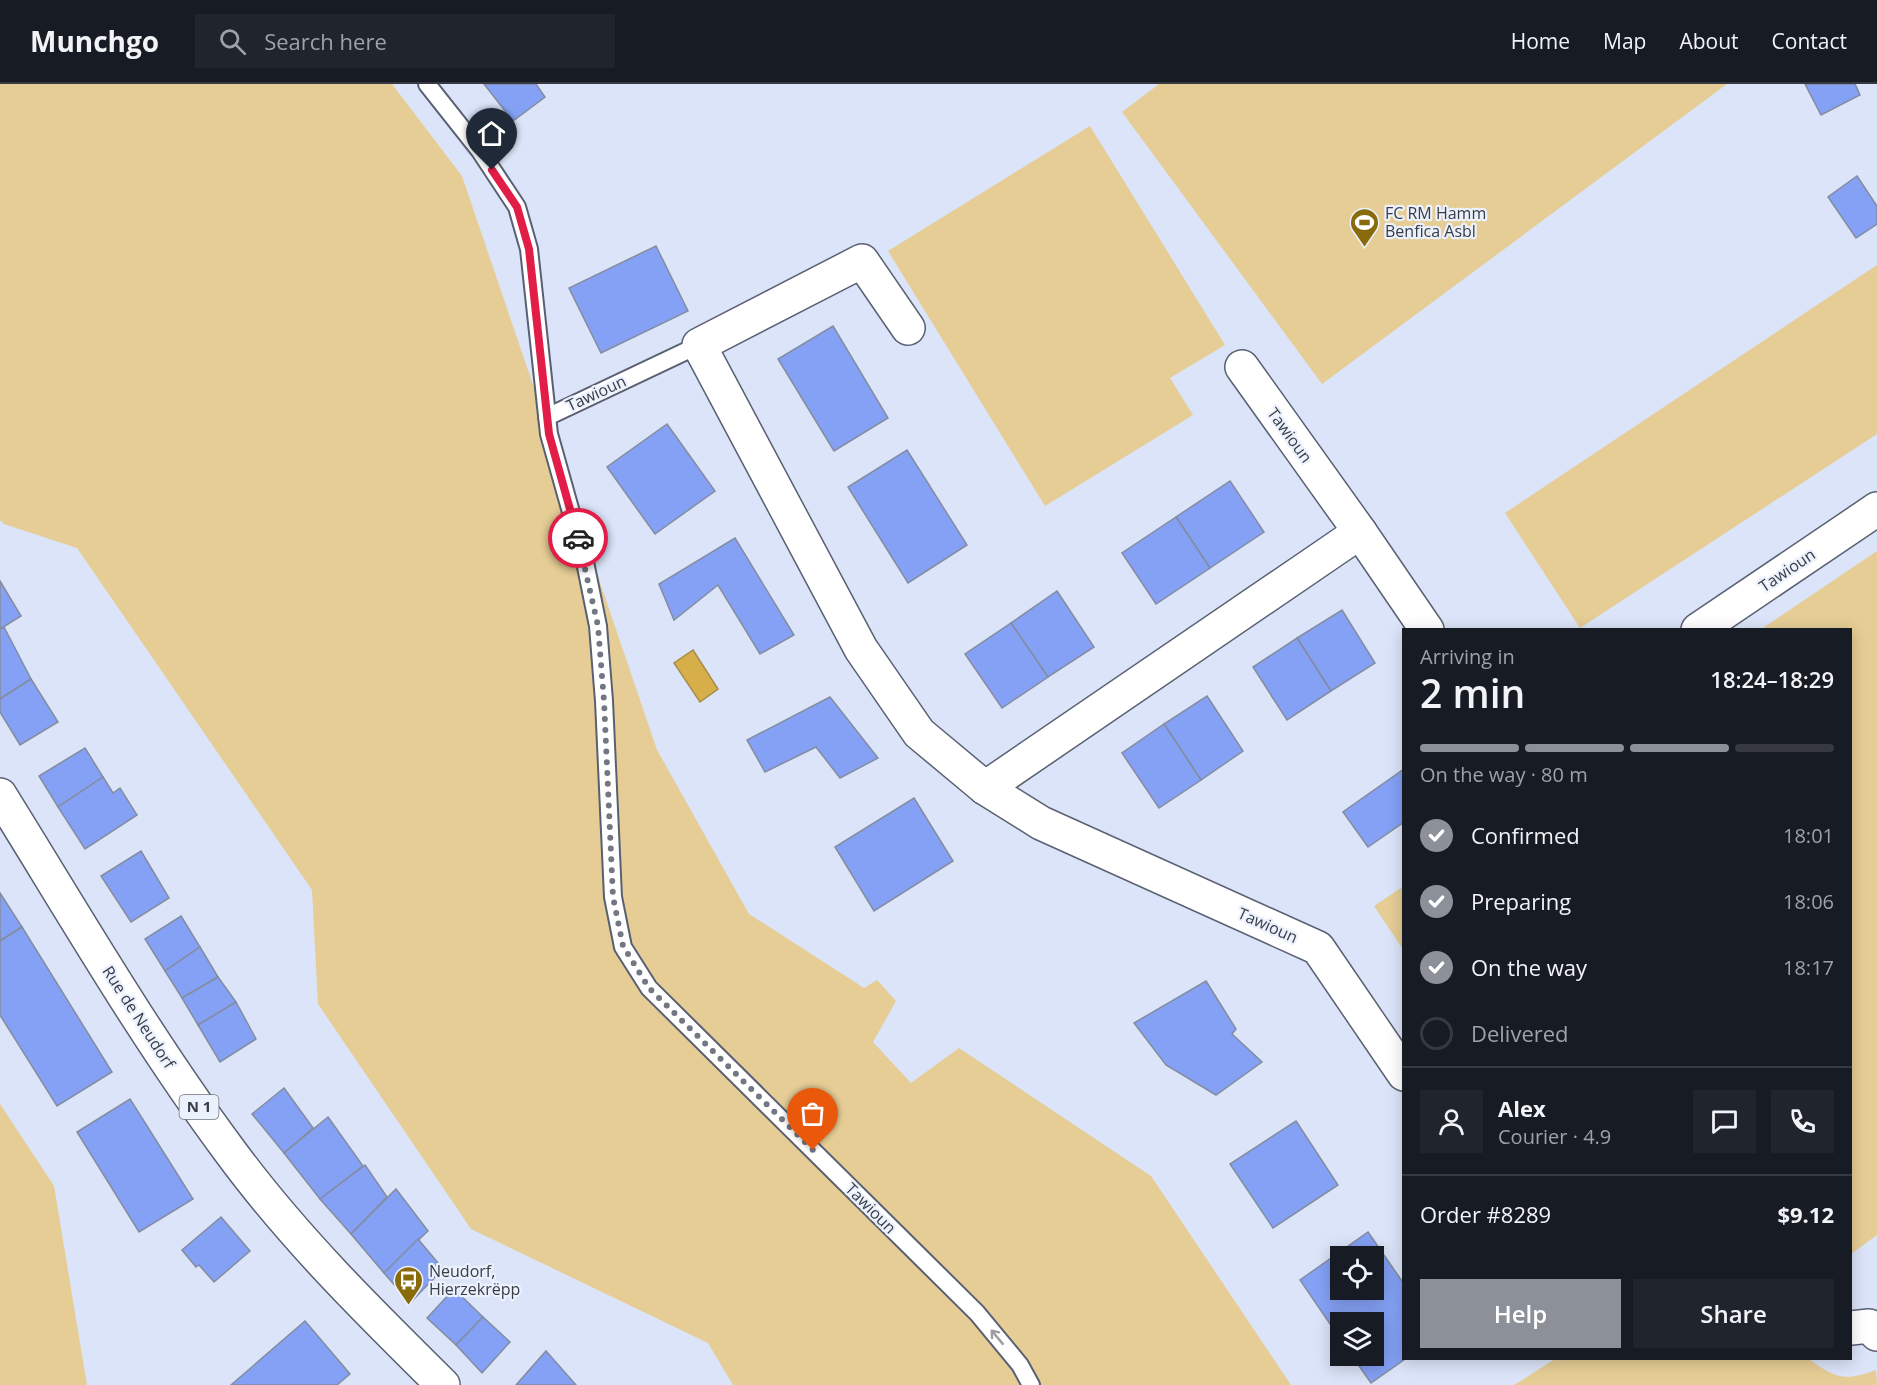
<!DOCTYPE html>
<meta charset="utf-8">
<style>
:root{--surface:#171b24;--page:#20242c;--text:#f1f3f6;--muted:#9ea1a6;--line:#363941;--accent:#8c9099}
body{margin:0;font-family:"Open Sans",sans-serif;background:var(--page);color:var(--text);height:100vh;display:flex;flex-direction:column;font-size:22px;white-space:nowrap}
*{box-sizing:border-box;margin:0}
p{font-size:20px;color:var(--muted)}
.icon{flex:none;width:33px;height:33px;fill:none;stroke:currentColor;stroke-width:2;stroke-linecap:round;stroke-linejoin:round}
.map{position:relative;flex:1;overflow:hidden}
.drawer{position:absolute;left:1402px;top:544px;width:450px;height:732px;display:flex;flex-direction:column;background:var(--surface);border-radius:0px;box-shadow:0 3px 15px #0003}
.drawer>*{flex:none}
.tools{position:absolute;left:1330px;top:1162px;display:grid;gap:12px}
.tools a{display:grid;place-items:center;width:54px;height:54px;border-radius:0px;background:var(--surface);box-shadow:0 3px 15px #0003;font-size:30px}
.pin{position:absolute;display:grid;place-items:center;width:51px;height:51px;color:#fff;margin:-62px -26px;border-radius:50% 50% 50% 0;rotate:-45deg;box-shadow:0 0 6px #0007}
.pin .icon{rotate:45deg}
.courier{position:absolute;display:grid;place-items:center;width:60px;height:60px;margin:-30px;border:4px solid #e11d48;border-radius:50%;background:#fff;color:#222;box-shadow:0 2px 8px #0007}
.summary em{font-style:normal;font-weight:600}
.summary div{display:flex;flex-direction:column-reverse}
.summary{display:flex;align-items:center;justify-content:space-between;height:102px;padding:0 18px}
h1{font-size:39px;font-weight:600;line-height:45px}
.bar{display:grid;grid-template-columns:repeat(4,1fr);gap:9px 6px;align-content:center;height:72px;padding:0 18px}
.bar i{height:8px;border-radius:4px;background:var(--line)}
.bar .on{background:var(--accent)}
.bar p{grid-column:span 4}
.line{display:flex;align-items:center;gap:15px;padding:0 18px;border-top:2px solid var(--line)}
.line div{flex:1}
.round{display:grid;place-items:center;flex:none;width:63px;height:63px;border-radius:0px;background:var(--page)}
ol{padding:0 18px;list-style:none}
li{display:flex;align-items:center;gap:18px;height:66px}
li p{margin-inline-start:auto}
li .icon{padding:6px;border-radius:50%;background:var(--accent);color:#fff;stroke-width:4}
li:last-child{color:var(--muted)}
li i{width:33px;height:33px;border:3px solid var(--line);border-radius:50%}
.button{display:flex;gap:12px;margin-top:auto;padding:12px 18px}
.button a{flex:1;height:69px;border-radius:0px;background:var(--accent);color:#fff;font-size:24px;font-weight:600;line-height:69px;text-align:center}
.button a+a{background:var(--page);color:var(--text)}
header{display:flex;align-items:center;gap:36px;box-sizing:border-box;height:84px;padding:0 30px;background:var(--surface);border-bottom:2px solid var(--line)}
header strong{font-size:28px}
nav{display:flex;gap:33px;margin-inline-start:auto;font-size:21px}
.search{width:420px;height:54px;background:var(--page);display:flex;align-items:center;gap:15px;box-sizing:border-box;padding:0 21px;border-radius:0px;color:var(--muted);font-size:22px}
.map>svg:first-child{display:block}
.green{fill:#e5cd95}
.water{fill:#d7af4a;stroke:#a88d48;stroke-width:1.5}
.building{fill:#84a1f5;stroke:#848c9f;stroke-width:1.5;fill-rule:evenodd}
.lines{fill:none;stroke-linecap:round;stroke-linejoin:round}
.lane-casing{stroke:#596072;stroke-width:20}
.street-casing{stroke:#596072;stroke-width:36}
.primary-casing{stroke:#596072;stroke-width:36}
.lane{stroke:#fff;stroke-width:16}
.street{stroke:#fff;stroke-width:33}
.primary{stroke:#fff;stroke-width:33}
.oneway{stroke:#9c9ea2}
.done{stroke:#727784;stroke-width:6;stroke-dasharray:0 10.8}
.route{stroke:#e11d48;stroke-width:8}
.labels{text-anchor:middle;stroke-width:4.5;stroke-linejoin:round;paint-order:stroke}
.shield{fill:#ecf1fe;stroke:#6f737c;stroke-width:1.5}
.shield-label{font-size:15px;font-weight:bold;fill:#393d45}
.poi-label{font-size:16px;fill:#393d45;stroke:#ecf1fe;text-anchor:start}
.street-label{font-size:16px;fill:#393d45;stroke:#ecf1fe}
</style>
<header>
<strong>Munchgo</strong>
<div class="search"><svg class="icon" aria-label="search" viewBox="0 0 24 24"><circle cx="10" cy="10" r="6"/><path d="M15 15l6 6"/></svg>Search here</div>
<nav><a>Home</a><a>Map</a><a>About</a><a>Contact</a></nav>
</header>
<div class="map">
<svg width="1877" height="1301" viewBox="0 0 1877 1301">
<rect width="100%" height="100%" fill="#dbe4f8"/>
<!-- green -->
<g class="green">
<path d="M0,0h392l70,92 195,574 92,164 115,74 13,-8 19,21 -23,41 38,41 48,-35 192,128 140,209h-558l-25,-42 -237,-114 -153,-225 -6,-114 -235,-342 -73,-24 -4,-4z"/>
<path d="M1159,0h568l-405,300 -200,-272z"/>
<path d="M1090,42l135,219 -55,33 23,37 -148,91 -157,-255z"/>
<path d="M1877,181v169l-297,194 -75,-115z"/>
<path d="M1877,467v684l-26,19v-624h-91z"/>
<path d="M1404,802v65l-30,-45z"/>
<path d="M0,1020l54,82 33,199h-87z"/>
<path d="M1555,1275h254c26,19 35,23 67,11l1,15h-363z"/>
</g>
<!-- water -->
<path class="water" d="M693,566l25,39 -18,13 -26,-39z"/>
<!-- building -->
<g class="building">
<path d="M484,0h52l9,13 -32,24z"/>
<path d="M1805,0h50l5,11 -39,20z"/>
<path d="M1857,92l20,30v18l-21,14 -28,-41z"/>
<path d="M656,162l32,65 -87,42 -32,-65z"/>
<path d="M833,242l55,92 -54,33 -56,-92z"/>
<path d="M667,340l48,67 -60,43 -48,-67z"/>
<path d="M907,366l60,95 -59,38 -60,-96z"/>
<path d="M1230,397l34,51 -54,36 -34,-51z"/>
<path d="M1176,433l34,51 -54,36 -34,-51z"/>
<path d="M735,454l59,97 -34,19 -42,-69 -44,35 -15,-36z"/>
<path d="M0,497l21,35 -21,13z"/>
<path d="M1057,507l37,56 -46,30 -37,-54z"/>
<path d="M1342,526l33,53 -44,28 -34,-53z"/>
<path d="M1011,539l37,54 -46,31 -37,-54z"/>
<path d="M4,543l27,52 -31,20v-70z"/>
<path d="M1297,554l34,53 -44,29 -34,-53z"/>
<path d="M31,595l27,43 -38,23 -20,-33v-13z"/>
<path d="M1207,612l36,55 -42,29 -37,-56z"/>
<path d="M830,613l48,61 -38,20 -24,-31 -51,25 -18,-32z"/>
<path d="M1164,640l37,56 -42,28 -37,-55z"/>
<path d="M85,664l18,29 -45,30 -19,-31z"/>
<path d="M1404,685v53l-36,25 -25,-35z"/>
<path d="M103,693l10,16 7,-5 17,27 -52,34 -27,-42z"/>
<path d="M914,714l39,63 -79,50 -39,-64z"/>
<path d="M141,767l28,47 -38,24 -30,-46z"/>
<path d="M0,809l22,34 -22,14z"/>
<path d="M181,832l19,31 -35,24 -20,-32z"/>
<path d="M22,843l90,145 -55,34 -57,-91v-74z"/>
<path d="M200,863l18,30 -36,21 -17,-27z"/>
<path d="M218,893l18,25 -38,23 -16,-27z"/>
<path d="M1206,897l30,48 -4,5 30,28 -46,33 -50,-30 -32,-42z"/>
<path d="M236,918l20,37 -36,23 -22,-37z"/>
<path d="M284,1004l29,40 -29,25 -32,-39z"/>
<path d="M130,1015l63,100 -54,33 -62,-100z"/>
<path d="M328,1033l35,49 -43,33 -36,-46z"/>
<path d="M1296,1037l42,64 -65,43 -43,-64z"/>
<path d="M365,1081l22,32 -36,37 -31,-35z"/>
<path d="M396,1105l32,42 -44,42 -33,-39z"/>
<path d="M221,1133l29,34 -36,31 -15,-17 -3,2 -14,-17z"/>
<path d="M1368,1148l36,52 1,75 -34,24 -19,-27h22v-33h-33v17l-41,-60zM1341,1173h33v33h-33z"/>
<path d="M418,1155l25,30 -33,34 -26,-30z"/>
<path d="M454,1205l29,28 -27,28 -29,-27z"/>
<path d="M483,1233l27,25 -28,31 -26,-28z"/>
<path d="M305,1237l45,53 -13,11h-106z"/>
<path d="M546,1267l30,34h-60z"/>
</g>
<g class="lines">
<defs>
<g id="lane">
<path d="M427,0l53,67 37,56 12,42 20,185 36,128 13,64 6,75 9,196 10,50 26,41 328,325 43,52 11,20"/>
<path d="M547,333l152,-72"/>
</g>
<g id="street">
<path d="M908,244l-46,-67 -163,84 162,304 58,84 66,55 56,35 277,125 86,126"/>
<path d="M1242,283l118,165 67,98"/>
<path d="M1698,546l179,-121"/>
<path d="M985,704l375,-256"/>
<path d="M1851,1244l18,-2 8,8"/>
</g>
<path id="primary" d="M0,711c74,119 145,242 229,355 63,86 139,161 214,235"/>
</defs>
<!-- lane casing -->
<use href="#lane" class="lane-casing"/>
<!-- street casing -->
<use href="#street" class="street-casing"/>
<!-- primary casing -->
<use href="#primary" class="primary-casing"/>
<!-- lane -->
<use href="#lane" class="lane"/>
<!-- street -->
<use href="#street" class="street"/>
<!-- primary -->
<use href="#primary" class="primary"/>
</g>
<!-- one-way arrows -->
<defs><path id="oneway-shaft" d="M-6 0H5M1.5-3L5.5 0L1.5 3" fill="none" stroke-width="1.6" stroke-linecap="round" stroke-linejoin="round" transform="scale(1.5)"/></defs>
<use class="oneway" href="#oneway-shaft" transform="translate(997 1253) rotate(-130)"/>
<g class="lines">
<!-- done -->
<path class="done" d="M578,454l20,88 6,75 9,196 10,49 26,42 164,162"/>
<!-- route -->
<path class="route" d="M492,86l25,37 12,42 20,185 29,104"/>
</g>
<!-- icons -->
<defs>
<symbol id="stadium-pin" viewBox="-11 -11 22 30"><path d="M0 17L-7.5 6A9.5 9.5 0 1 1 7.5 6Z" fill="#8a6b0b" stroke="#ecf1fe"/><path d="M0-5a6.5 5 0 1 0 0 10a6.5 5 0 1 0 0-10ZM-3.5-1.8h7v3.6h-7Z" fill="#fff"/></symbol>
<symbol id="bus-pin" viewBox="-11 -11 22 30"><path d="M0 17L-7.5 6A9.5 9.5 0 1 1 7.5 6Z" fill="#8a6b0b" stroke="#ecf1fe"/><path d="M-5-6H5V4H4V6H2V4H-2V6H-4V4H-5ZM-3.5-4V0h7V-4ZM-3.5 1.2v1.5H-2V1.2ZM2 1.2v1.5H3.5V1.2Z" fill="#fff"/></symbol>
</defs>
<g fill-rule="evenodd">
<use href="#stadium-pin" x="1348" y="122" width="33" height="45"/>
<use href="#bus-pin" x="392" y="1180" width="33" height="45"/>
</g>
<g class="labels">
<!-- shield labels -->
<rect class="shield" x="179.5" y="1011" width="39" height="24" rx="4.5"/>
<g class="shield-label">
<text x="199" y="1028">N 1</text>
</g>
<!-- poi labels -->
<g class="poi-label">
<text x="1385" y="135">FC RM Hamm<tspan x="1385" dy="18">Benfica Asbl</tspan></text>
<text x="429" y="1193">Neudorf,<tspan x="429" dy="18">Hierzekrëpp</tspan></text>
</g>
<!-- street labels -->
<g class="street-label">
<text transform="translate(596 309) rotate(-25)" y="6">Tawioun</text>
<text transform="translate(1290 351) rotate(54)" y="6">Tawioun</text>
<text transform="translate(1787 486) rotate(-34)" y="6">Tawioun</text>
<text transform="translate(1268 841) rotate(24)" y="6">Tawioun</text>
<text transform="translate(139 933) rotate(57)" y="6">Rue de Neudorf</text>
<text transform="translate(871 1124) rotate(45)" y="6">Tawioun</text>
</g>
</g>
</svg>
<div class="tools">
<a><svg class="icon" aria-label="locate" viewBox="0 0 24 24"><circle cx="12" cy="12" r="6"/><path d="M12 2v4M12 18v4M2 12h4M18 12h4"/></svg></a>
<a><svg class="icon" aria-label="layers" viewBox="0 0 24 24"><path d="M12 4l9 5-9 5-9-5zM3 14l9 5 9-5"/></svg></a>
</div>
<div class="pin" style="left:813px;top:1066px;background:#ea580c"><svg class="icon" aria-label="bag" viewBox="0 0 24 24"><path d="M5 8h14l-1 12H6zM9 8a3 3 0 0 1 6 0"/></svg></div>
<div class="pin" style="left:492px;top:86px;background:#1f2937"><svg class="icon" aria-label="home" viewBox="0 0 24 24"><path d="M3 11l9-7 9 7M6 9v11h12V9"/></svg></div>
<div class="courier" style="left:578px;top:454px"><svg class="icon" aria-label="car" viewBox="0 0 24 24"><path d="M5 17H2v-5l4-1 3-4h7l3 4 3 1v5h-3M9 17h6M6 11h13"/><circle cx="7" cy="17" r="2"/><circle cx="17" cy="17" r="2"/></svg></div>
<section class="drawer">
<div class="summary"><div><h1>2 min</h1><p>Arriving in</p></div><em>18:24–18:29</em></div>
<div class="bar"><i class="on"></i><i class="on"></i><i class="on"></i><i></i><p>On the way · 80 m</p></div>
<ol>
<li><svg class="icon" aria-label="check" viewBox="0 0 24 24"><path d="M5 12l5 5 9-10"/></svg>Confirmed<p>18:01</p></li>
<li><svg class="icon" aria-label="check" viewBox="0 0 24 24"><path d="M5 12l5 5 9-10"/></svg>Preparing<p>18:06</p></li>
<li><svg class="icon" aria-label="check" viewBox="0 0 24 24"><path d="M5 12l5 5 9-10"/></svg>On the way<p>18:17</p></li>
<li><i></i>Delivered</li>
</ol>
<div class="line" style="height:108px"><a class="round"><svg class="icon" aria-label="person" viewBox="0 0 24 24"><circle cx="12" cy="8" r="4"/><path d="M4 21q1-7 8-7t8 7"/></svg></a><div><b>Alex</b><p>Courier · 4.9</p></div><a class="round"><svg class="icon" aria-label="chat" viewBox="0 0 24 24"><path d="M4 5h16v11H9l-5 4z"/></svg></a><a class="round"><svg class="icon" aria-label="phone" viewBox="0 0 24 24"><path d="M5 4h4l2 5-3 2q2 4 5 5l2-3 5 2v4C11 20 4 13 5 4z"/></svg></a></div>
<div class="line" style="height:78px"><div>Order #8289</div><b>$9.12</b></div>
<div class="button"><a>Help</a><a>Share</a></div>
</section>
</div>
